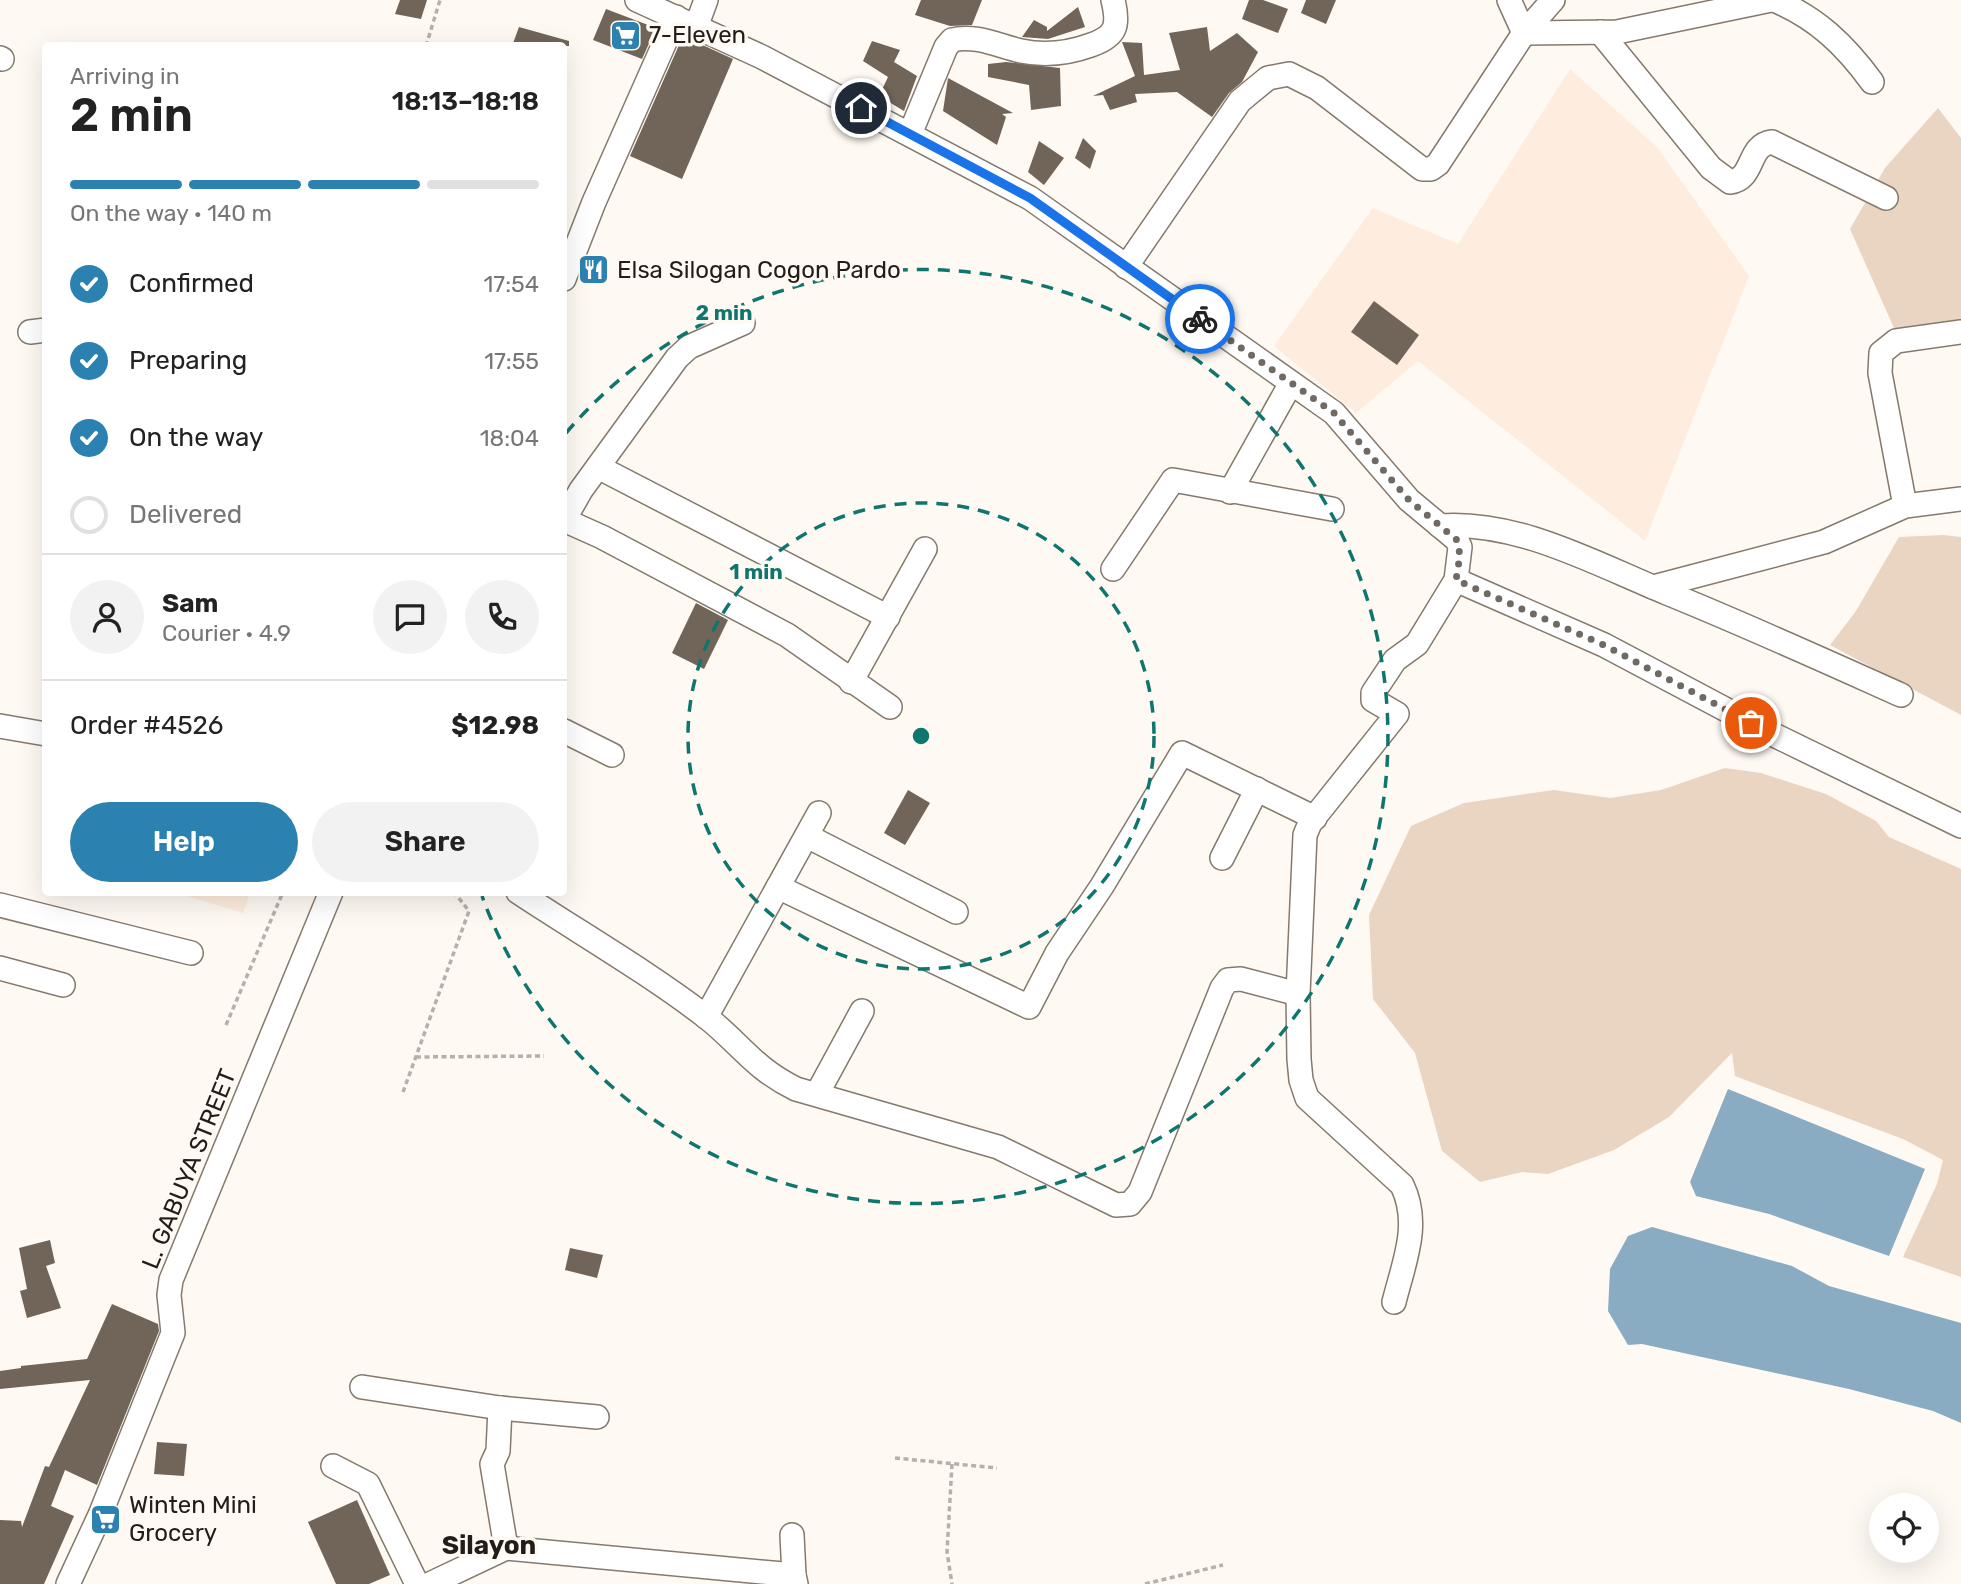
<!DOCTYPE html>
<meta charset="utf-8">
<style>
:root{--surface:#fff;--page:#f2f2f2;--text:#222;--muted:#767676;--line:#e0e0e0;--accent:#2b82b1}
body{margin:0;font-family:Rubik,sans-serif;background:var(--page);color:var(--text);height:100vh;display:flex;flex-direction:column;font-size:26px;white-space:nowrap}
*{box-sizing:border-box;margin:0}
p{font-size:23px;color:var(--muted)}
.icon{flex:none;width:38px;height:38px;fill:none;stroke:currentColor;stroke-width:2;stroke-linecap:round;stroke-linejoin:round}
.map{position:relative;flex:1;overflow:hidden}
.side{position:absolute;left:42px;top:42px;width:525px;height:854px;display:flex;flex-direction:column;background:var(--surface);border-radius:7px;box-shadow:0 7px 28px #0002}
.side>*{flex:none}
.tools{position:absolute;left:1869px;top:1493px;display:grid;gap:14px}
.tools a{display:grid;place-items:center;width:70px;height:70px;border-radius:50%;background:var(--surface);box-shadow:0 7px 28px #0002;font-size:35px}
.pin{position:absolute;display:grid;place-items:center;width:60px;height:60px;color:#fff;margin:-30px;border:4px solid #fff;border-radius:50%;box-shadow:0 2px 7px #0007}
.courier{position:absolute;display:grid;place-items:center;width:70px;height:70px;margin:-35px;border:5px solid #1a73e8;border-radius:50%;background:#fff;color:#222;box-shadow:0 2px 9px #0007}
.head em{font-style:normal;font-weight:600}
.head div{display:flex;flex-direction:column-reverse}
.head{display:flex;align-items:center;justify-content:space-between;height:119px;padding:0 28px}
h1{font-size:46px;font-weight:600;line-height:52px}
.bar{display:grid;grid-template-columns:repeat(4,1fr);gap:10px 7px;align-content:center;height:84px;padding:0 28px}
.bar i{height:9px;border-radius:5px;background:var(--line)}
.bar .active{background:var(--accent)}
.bar p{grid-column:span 4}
.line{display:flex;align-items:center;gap:18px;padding:0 28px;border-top:2px solid var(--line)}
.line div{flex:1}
.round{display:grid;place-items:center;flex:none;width:74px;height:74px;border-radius:37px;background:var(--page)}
ol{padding:0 28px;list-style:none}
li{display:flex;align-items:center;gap:21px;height:77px}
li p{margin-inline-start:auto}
li .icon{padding:7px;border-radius:50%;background:var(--accent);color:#fff;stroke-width:4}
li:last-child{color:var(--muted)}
li i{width:38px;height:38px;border:4px solid var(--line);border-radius:50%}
.cta{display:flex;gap:14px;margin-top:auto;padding:14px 28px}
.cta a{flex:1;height:80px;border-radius:42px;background:var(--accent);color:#fff;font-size:28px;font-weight:600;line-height:80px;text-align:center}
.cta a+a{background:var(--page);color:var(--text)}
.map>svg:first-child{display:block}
.built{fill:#feedde}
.green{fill:#e9d5c2}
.water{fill:#89acc2}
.building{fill:#716559}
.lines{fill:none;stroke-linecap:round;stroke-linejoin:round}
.minor-casing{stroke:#85796d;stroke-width:26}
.path{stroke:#b6b0ab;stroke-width:3.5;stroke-dasharray:5 3.5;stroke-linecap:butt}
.minor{stroke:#fff;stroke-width:23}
.done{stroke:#706a65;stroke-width:7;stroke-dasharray:0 12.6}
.route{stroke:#1a73e8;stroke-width:9}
.ring{fill:none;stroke:#0f766e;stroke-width:3.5;stroke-dasharray:12 9}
.labels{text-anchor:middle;stroke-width:7;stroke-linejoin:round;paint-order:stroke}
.poi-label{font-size:24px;fill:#231d19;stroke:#fff9f3;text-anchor:start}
.street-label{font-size:24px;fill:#231d19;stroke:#fff9f3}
.neighbourhood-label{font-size:26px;font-weight:bold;fill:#231d19;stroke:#fff9f3}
.centre{fill:#0f766e;stroke:#fff9f3;stroke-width:3.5}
.ring-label{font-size:21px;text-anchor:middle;font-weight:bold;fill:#0f766e;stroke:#fff9f3;stroke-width:7;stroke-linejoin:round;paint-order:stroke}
</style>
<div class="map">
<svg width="1961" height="1584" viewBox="0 0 1961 1584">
<rect width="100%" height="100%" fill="#fff9f3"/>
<!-- built -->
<g class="built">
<path d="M1570,69l87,78 92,129 -104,265 -227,-180 -62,52 -82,-67 99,-138 85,36z"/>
<path d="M177,893h73l-7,20z"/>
</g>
<!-- green -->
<g class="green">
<path d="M1938,108l23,30v191l-63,8 -48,-108 35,-61z"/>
<path d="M1944,535l17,2v178l-131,-70 26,-34 43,-74z"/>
<path d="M1725,768l36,5 65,21 50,27 13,16 72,32v408l-58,-20 34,-73 6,-24 -40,-21 -168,-63 -3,-23 -63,64 -55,33 -66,24 -26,-2 -42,10 -38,-31 -27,-98 -42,-54 -4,-84 42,-89 53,-23 90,-13 56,8 51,-8z"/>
</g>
<!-- water -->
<g class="water">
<path d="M1728,1089l197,80 -36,87 -120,-42 -73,-18 -6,-14z"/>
<path d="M1652,1227l140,39 37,20 132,37v100l-28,-12 -84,-22 -207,-45 -14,1 -20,-34 2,-42 18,-33z"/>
</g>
<!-- building -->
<g class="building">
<path d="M400,0h27l-6,19 -26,-5z"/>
<path d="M921,0h61l-10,25 -22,1 -35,-11z"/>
<path d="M1249,0h14l25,9 -10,24 -36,-14z"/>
<path d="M1306,0h30l-10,24 -25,-11z"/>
<path d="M1078,7l7,20 -37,12 -26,-2 12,-17 13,7v4z"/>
<path d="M606,9l50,19 -14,31 -49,-19z"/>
<path d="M519,27l50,14v5h-57z"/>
<path d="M1207,27l3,24 27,-18 21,19 -16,30 -13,11 -17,24 -35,-25 -42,2 2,8 -27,8 -7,-15 -10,1 42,-20 -13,-34 20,1 2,32 36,-5 -11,-37z"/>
<path d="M683,36l50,23 -51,120 -52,-23z"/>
<path d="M872,41l28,9 -6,12 23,14 -13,35 -25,-15 9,-19 -25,-16z"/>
<path d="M1006,62l54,6 1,38 -30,4 -2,-25 -41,-8v-13z"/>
<path d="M948,78l65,35 -11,1 4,3 -9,28 -54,-34z"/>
<path d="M1083,138l13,13 -6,18 -15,-11z"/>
<path d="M1039,141l25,17 -20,27 -16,-13z"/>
<path d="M1374,301l45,34 -22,30 -46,-33z"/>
<path d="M696,603l32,17 -24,49 -32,-16z"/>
<path d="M908,790l22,13 -25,42 -21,-12z"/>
<path d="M50,1240l5,23 -9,3 15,42 -34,10 -7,-27 7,-2 -8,-41z"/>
<path d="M570,1248l33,7 -6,23 -32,-8z"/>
<path d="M112,1304l46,20 1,7 -62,154 -32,-15 -14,36 23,10 -30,68h-44v-64l21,1 1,6 23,-61 4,1 41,-87 -90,9v-18l21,-3v-2l66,-7z"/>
<path d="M157,1442l30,2 -3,32 -30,-2z"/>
<path d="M357,1500l33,75 -21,9h-33l-28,-62z"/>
</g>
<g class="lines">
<defs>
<g id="minor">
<path d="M637,0l125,57 268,141 304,215 75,87 48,40 3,7 -4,33 -39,64 -22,16 -22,33v7l24,14 -87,109 -5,12 -7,159 1,65 2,21 6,18 95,87c19,39 2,77 -8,117"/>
<path d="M1509,0l15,33 93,-1 154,-32"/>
<path d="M1774,0c43,18 71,45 98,82"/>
<path d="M696,27l10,-27"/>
<path d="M1600,32l111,136 19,14c25,-3 17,-37 42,-40l114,56"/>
<path d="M0,58l2,1"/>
<path d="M910,134l36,-87 6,-7c23,-6 47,6 69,11 24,5 48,2 70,-6 26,-9 28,-20 22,-45"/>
<path d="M1126,267l114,-166 28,-23 21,-4 28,14 105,81h9l7,-5 86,-131 29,-33"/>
<path d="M564,279l30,-77 82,-185"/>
<path d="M30,332l16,-2"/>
<path d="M598,467l290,150"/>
<path d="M1230,492l61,-109"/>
<path d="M1905,506l-25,-133 1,-20 15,-12 65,-9"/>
<path d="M564,520l38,17 185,98 103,72"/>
<path d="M564,520l17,-30 96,-132 12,-11 54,-24"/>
<path d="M1440,526c78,-6 156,38 227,67 79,32 156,67 234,102"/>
<path d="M1113,569l60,-89 159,29"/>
<path d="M1456,580l148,65 166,88 191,93"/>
<path d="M1653,587l171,-45 81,-36 56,-7"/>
<path d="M851,682l74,-133"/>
<path d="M0,726l46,8"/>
<path d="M564,731l48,24"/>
<path d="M807,836l149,76"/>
<path d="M1222,858l35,-69"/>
<path d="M778,887l251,120 28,-54 45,-67 80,-133 133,65"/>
<path d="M518,892c62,41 128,79 187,124 35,27 48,52 91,73l202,58 118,58 14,-1 10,-12 82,-204 6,-8 13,-1 57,15"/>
<path d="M0,905l191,48"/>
<path d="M0,968l63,17"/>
<path d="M706,1017l113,-204"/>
<path d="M817,1094l45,-83"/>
<path d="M362,1387l138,21 97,9"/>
<path d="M500,1408l-2,43 -6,13 14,84"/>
<path d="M333,1466l35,18 49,100"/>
<path d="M792,1535l2,40"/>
<path d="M68,1584l32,-69 73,-182 -4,-38 2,-15 160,-388"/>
<path d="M430,1584l76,-36 288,27 2,9"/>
</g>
</defs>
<!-- minor casing -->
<use href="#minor" class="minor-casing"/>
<!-- path -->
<g class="path">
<path d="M426,46l14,-46"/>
<path d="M226,1025l57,-133"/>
<path d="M416,1057l128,-1"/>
<path d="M403,1092l66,-181 -15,-19"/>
<path d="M895,1458l102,10"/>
<path d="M952,1464l-5,88 5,32"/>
<path d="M1145,1584l78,-19"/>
</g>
<!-- minor -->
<use href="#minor" class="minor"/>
</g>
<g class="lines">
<!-- done -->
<path class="done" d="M1200,319l134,94 75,87 48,40 3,15 -4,25 148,65 147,78"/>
<!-- route -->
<path class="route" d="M861,108l169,90 170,121"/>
</g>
<!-- distance rings -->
<g class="ring">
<circle cx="921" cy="736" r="233"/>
<path d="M566 433A467 467 0 1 1 482 896"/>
</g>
<!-- icons -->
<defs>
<symbol id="supermarket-square" viewBox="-11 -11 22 22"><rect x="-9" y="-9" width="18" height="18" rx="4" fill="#2b82b1" stroke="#fff9f3"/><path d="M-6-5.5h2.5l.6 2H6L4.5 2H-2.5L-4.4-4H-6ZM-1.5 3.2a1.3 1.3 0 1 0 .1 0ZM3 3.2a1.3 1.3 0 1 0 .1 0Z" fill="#fff"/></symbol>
<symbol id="restaurant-square" viewBox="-11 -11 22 22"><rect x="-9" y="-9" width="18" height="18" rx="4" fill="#2b82b1" stroke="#fff9f3"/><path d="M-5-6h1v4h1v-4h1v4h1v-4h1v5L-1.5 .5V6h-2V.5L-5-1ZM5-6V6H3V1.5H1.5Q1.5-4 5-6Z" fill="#fff"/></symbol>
</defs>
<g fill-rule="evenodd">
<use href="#supermarket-square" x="608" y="18" width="35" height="35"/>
<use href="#restaurant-square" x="576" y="252" width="35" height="35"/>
<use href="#supermarket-square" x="88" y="1502" width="35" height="35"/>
</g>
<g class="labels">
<!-- poi labels -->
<g class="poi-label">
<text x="649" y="43">7-Eleven</text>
<text x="617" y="278">Elsa Silogan Cogon Pardo</text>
<text x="129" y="1513">Winten Mini<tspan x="129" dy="28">Grocery</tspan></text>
</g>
<!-- street labels -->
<g class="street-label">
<text transform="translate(189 1169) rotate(-68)" y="8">L. GABUYA STREET</text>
</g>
<!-- neighbourhood labels -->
<g class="neighbourhood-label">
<text x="489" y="1554">Silayon</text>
</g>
</g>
<circle cx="921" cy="736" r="10" class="centre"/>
<g class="ring-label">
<text x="724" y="320">2 min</text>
<text x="756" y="579">1 min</text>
</g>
</svg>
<div class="tools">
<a><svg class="icon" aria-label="locate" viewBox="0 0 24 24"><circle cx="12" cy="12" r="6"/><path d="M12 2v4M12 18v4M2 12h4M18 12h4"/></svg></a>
</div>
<div class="pin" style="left:1751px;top:723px;background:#ea580c"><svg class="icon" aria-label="bag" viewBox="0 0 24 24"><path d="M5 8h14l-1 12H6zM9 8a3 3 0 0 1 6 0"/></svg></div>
<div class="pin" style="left:861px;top:108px;background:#1f2937"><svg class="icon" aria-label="home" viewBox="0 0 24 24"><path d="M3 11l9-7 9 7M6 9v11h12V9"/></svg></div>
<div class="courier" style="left:1200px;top:319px"><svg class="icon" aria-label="bike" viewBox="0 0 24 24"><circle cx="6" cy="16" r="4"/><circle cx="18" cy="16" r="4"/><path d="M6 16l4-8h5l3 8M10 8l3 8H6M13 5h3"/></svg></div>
<section class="side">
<div class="head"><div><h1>2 min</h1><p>Arriving in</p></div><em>18:13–18:18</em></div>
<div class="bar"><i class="active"></i><i class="active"></i><i class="active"></i><i></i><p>On the way · 140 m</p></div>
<ol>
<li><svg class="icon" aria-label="check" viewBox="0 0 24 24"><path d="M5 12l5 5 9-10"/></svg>Confirmed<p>17:54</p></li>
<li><svg class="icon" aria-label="check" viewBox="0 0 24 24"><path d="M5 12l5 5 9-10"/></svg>Preparing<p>17:55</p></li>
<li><svg class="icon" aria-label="check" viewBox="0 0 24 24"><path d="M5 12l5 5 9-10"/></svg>On the way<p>18:04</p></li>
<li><i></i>Delivered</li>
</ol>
<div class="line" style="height:126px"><a class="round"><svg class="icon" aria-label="person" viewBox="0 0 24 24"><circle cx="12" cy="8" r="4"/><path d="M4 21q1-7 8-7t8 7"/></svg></a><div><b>Sam</b><p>Courier · 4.9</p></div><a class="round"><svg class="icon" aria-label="chat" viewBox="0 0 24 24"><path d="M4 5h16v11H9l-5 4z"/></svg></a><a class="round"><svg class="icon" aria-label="phone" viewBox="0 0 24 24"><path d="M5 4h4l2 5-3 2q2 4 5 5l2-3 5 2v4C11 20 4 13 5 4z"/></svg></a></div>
<div class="line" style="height:91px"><div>Order #4526</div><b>$12.98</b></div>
<div class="cta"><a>Help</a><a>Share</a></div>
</section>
</div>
